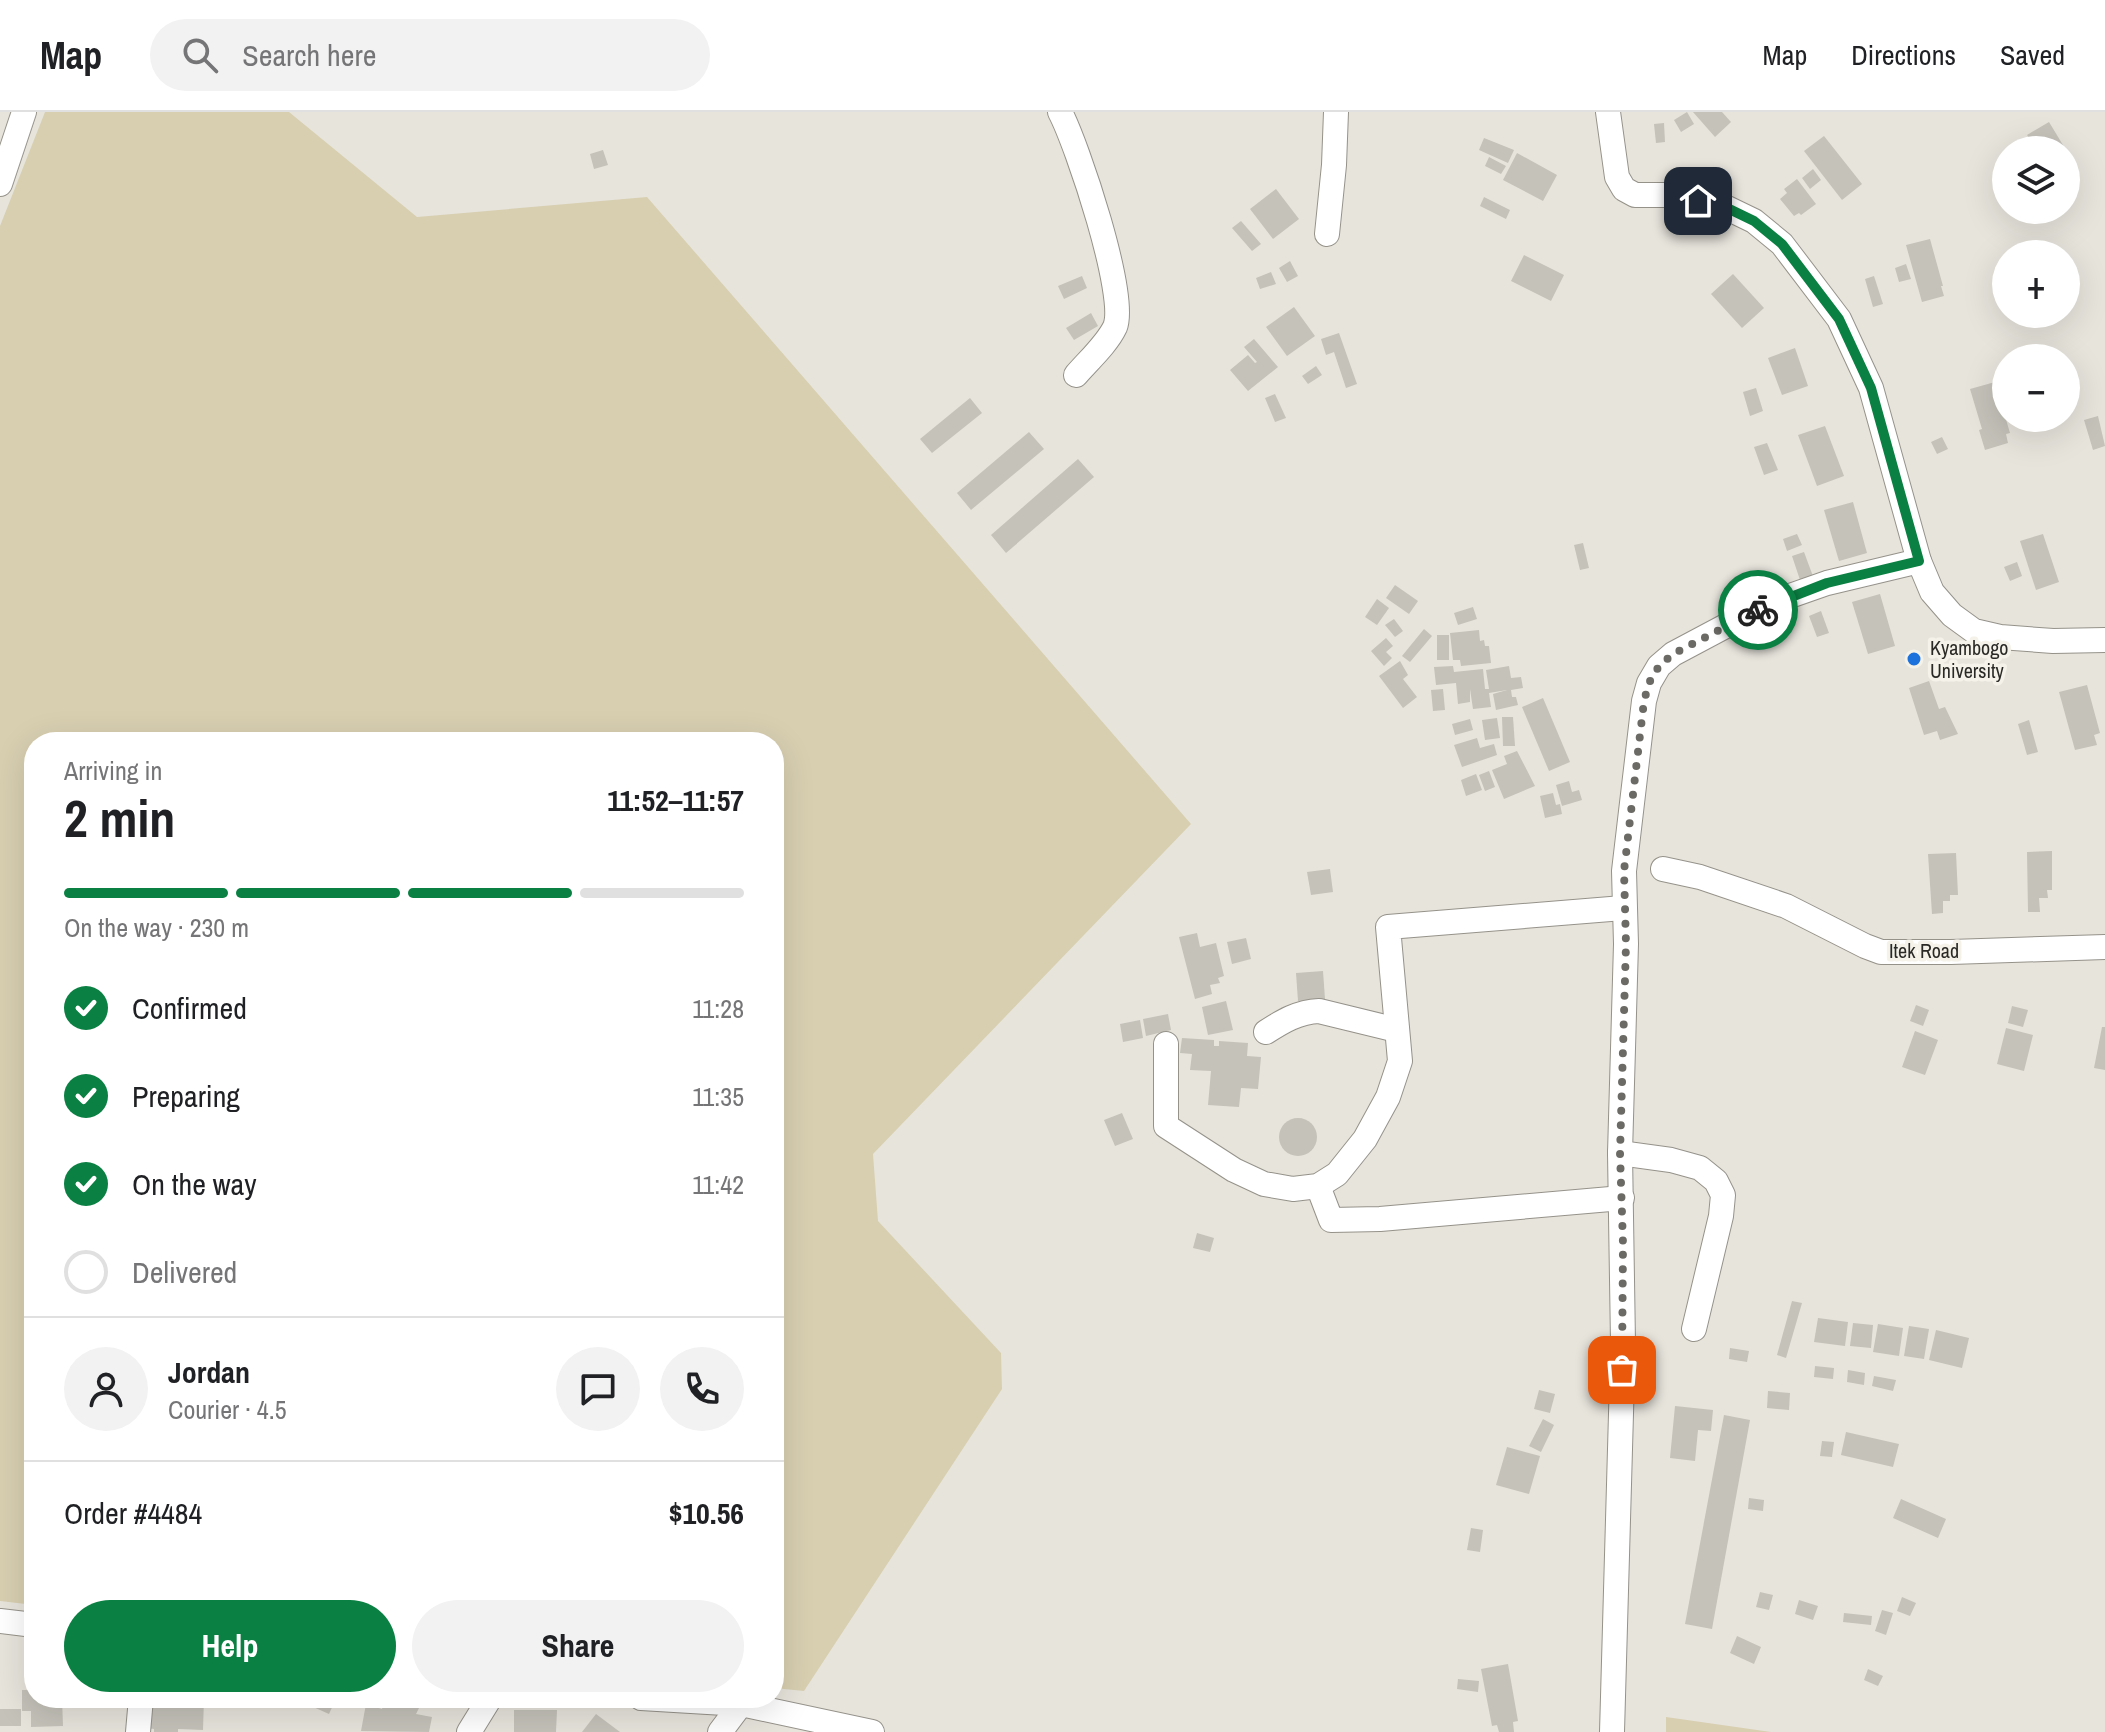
<!DOCTYPE html>
<meta charset="utf-8">
<style>
:root{--surface:#fff;--page:#f2f2f2;--text:#202124;--muted:#757577;--line:#e0e0e0;--accent:#0b8043}
body{margin:0;font-family:"Archivo Narrow",sans-serif;background:var(--page);color:var(--text);height:100vh;display:flex;flex-direction:column;font-size:30px;white-space:nowrap}
*{box-sizing:border-box;margin:0}
p{font-size:26px;color:var(--muted)}
.icon{flex:none;width:44px;height:44px;fill:none;stroke:currentColor;stroke-width:2;stroke-linecap:round;stroke-linejoin:round}
.map{position:relative;flex:1;overflow:hidden}
.side{position:absolute;left:24px;top:620px;width:760px;height:976px;display:flex;flex-direction:column;background:var(--surface);border-radius:32px;box-shadow:0 8px 32px #0002}
.side>*{flex:none}
.buttons{position:absolute;left:1992px;top:24px;display:grid;gap:16px}
.buttons a{display:grid;place-items:center;width:88px;height:88px;border-radius:50%;background:var(--surface);box-shadow:0 8px 32px #0002;font-size:40px}
.pin{position:absolute;display:grid;place-items:center;width:68px;height:68px;color:#fff;margin:-34px;border-radius:16px;box-shadow:0 4px 12px #0006}
.courier{position:absolute;display:grid;place-items:center;width:80px;height:80px;margin:-40px;border:6px solid #0b8043;border-radius:50%;background:#fff;color:#222;box-shadow:0 2px 10px #0007}
.overview em{font-style:normal;font-weight:700}
.overview div{display:flex;flex-direction:column-reverse}
.overview{display:flex;align-items:center;justify-content:space-between;height:136px;padding:0 40px}
h1{font-size:52px;font-weight:700;line-height:60px}
.bar{display:grid;grid-template-columns:repeat(4,1fr);gap:12px 8px;align-content:center;height:96px;padding:0 40px}
.bar i{height:10px;border-radius:6px;background:var(--line)}
.bar .active{background:var(--accent)}
.bar p{grid-column:span 4}
.line{display:flex;align-items:center;gap:20px;padding:0 40px;border-top:2px solid var(--line)}
.line div{flex:1}
.round{display:grid;place-items:center;flex:none;width:84px;height:84px;border-radius:42px;background:var(--page)}
ol{padding:0 40px;list-style:none}
li{display:flex;align-items:center;gap:24px;height:88px}
li p{margin-inline-start:auto}
li .icon{padding:8px;border-radius:50%;background:var(--accent);color:#fff;stroke-width:4}
li:last-child{color:var(--muted)}
li i{width:44px;height:44px;border:4px solid var(--line);border-radius:50%}
.button{display:flex;gap:16px;margin-top:auto;padding:16px 40px}
.button a{flex:1;height:92px;border-radius:48px;background:var(--accent);color:#fff;font-size:32px;font-weight:700;line-height:92px;text-align:center}
.button a+a{background:var(--page);color:var(--text)}
header{display:flex;align-items:center;gap:48px;box-sizing:border-box;height:112px;padding:0 40px;background:var(--surface);border-bottom:2px solid var(--line)}
header strong{font-size:38px}
nav{display:flex;gap:44px;margin-inline-start:auto;font-size:28px}
.search{width:560px;height:72px;background:var(--page);display:flex;align-items:center;gap:20px;box-sizing:border-box;padding:0 28px;border-radius:44px;color:var(--muted);font-size:30px}
.map>svg:first-child{display:block}
.green{fill:#d8cfb1}
.building{fill:#c4c2b9}
.lines{fill:none;stroke-linecap:round;stroke-linejoin:round}
.minor-casing{stroke:#95928a;stroke-width:26}
.minor{stroke:#fff;stroke-width:24}
.done{stroke:#6c6a65;stroke-width:8;stroke-dasharray:0 14.4}
.route{stroke:#0b8043;stroke-width:10}
.poi-dot{fill:#1e72dc;stroke:#f4f2e9;stroke-width:3}
.labels{text-anchor:middle;stroke-width:7;stroke-linejoin:round;paint-order:stroke}
.poi-label{font-size:20px;fill:#2a2925;stroke:#f4f2e9;text-anchor:start}
.street-label{font-size:20px;fill:#2a2925;stroke:#f4f2e9}
</style>
<header>
<strong>Map</strong>
<div class="search"><svg class="icon" aria-label="search" viewBox="0 0 24 24"><circle cx="10" cy="10" r="6"/><path d="M15 15l6 6"/></svg>Search here</div>
<nav><a>Map</a><a>Directions</a><a>Saved</a></nav>
</header>
<div class="map">
<svg width="2105" height="1620" viewBox="0 0 2105 1620">
<rect width="100%" height="100%" fill="#e7e4dc"/>
<!-- green -->
<g class="green">
<path d="M45,0h244l128,105 230,-20 544,627 -318,330 5,67 123,132 1,36 -198,302 -30,-3v-946h-740v863l-34,-4v-1375z"/>
<path d="M1666,1605l105,15h-105z"/>
</g>
<!-- building -->
<g class="building">
<path d="M1687,0l7,12 -13,8 -7,-12z"/>
<path d="M1693,0h29l9,10 -16,15z"/>
<path d="M2049,10l17,28h-29l-10,-15z"/>
<path d="M1664,11l1,19 -9,1 -2,-19z"/>
<path d="M1824,24l38,48 -20,16 -38,-49z"/>
<path d="M1484,26l30,12 -6,13 -29,-13z"/>
<path d="M603,38l5,15 -14,4 -4,-15z"/>
<path d="M2066,38l13,24 -13,8z"/>
<path d="M1517,41l40,22 -14,26 -40,-21z"/>
<path d="M1489,45l17,9 -5,8 -16,-8z"/>
<path d="M1813,57l8,11 -11,9 -8,-11z"/>
<path d="M1797,67l19,25 -15,11 -2,-2 -5,3 -14,-17 7,-6 -3,-4z"/>
<path d="M1276,77l23,30 -26,20 -23,-30z"/>
<path d="M1484,85l26,13 -4,9 -26,-13z"/>
<path d="M1241,109l20,23 -9,7 -20,-23z"/>
<path d="M1930,127l13,47h-2l3,10 -22,6 -16,-57z"/>
<path d="M1524,143l40,20 -13,26 -40,-20z"/>
<path d="M1290,149l8,15 -11,6 -8,-14z"/>
<path d="M1906,152l5,15 -12,3 -4,-14z"/>
<path d="M1271,160l5,12 -16,5 -4,-11z"/>
<path d="M1733,162l31,34 -22,20 -31,-34z"/>
<path d="M1082,164l5,12 -23,11 -6,-13z"/>
<path d="M1874,164l9,28 -10,3 -8,-28z"/>
<path d="M1294,195l21,29 -28,20 -21,-29z"/>
<path d="M1091,201l7,13 -24,14 -8,-12z"/>
<path d="M1339,221l18,51 -11,4 -12,-36 -8,3 -5,-16z"/>
<path d="M1254,227l24,28 -30,24 -18,-21 18,-15 7,8 2,-1 -13,-15z"/>
<path d="M1795,236l13,38 -26,9 -14,-37z"/>
<path d="M1316,254l6,9 -14,9 -6,-8z"/>
<path d="M1995,270l15,51 -4,1 2,9 -23,7 -6,-20 3,-1 -12,-40z"/>
<path d="M1756,276l7,23 -13,5 -7,-24z"/>
<path d="M1275,282l11,24 -11,4 -10,-24z"/>
<path d="M970,286l12,15 -50,40 -12,-14z"/>
<path d="M2098,304l7,30 -12,4 -9,-30z"/>
<path d="M1825,314l19,50 -27,10 -19,-51z"/>
<path d="M1029,320l15,17 -73,61 -14,-17z"/>
<path d="M1942,325l6,12 -11,5 -6,-12z"/>
<path d="M1767,331l11,27 -14,5 -10,-28z"/>
<path d="M1078,347l16,18 -88,76 -15,-18z"/>
<path d="M1853,390l14,51 -28,8 -15,-51z"/>
<path d="M1797,422l5,11 -15,6 -4,-12z"/>
<path d="M2043,422l16,48 -23,8 -16,-49z"/>
<path d="M1583,431l6,25 -9,2 -6,-25z"/>
<path d="M1804,440l10,27 -13,4 -9,-27z"/>
<path d="M2017,450l5,14 -12,5 -6,-14z"/>
<path d="M1395,473l23,16 -9,13 -23,-16z"/>
<path d="M1880,482l15,52 -27,8 -16,-52z"/>
<path d="M1377,487l12,9 -12,17 -12,-8z"/>
<path d="M1473,495l4,12 -19,6 -4,-12z"/>
<path d="M1821,499l8,22 -12,4 -8,-21z"/>
<path d="M1394,507l9,12 -8,6 -10,-12z"/>
<path d="M1424,517l8,7 -22,26 -8,-6z"/>
<path d="M1479,518l1,11 4,-1 1,6h4l2,17 -30,3 -1,-6h-7l-3,-27z"/>
<rect x="1437" y="523" width="12" height="25"/>
<path d="M1386,526l7,8 -7,6 6,6 -8,8 -13,-15z"/>
<path d="M1400,549l8,14 -5,4 14,18 -14,11 -24,-32z"/>
<path d="M1453,554l1,6 29,-3 2,20h4l-3,-19 23,-4 2,12 10,-1 2,11 -12,2 1,7h4l2,8 -22,5 -3,-16 14,-4 -18,3 2,14 -18,2 -3,-20v13l-12,2 -2,-21 -20,2 -2,-18z"/>
<path d="M1929,569l10,28 6,-2 13,27 -18,6 -3,-9 -13,4 -15,-47z"/>
<path d="M2087,573l13,48 -6,2 3,10 -22,5 -16,-58z"/>
<path d="M1443,577l2,21 -12,1 -2,-21z"/>
<path d="M1543,586l27,64 -21,9 -27,-64z"/>
<path d="M1502,605h11l2,29h-12z"/>
<path d="M1497,606l3,20 -15,2 -3,-20z"/>
<path d="M1470,607l3,11 -18,5 -3,-11z"/>
<path d="M2029,608l9,32 -11,3 -9,-31z"/>
<path d="M1477,626l3,10 14,-4 3,11 -35,12 -8,-22z"/>
<path d="M1517,639l18,35 -31,13 -12,-29 15,-6 -3,-8z"/>
<path d="M1489,659l6,16 -10,4 -6,-16z"/>
<path d="M1476,662l6,16 -16,6 -5,-16z"/>
<path d="M1569,669l3,11 7,-2 3,10 -20,6 -6,-21z"/>
<path d="M1553,681l3,12 4,-1 2,10 -17,4 -5,-22z"/>
<path d="M2052,739v39h-5l1,8h-9l1,14h-12l-1,-60z"/>
<path d="M1956,741l2,42h-8v6h-7v12l-11,1 -4,-60z"/>
<path d="M1330,757l3,23 -22,3 -4,-23z"/>
<path d="M1197,821l3,14 16,-4 8,33 -6,2 2,5 -10,2 2,9 -17,5 -16,-62z"/>
<path d="M1246,826l5,21 -19,5 -5,-22z"/>
<path d="M1323,859l2,28 -27,2 -2,-28z"/>
<path d="M1226,889l7,29 -25,5 -6,-28z"/>
<path d="M1916,893l13,5 -6,16 -13,-5z"/>
<path d="M2012,894l16,4 -5,17 -15,-4z"/>
<path d="M1168,902l3,16 -25,6 -3,-17z"/>
<path d="M1140,908l3,18 -20,4 -3,-18z"/>
<path d="M2102,915h3v43l-11,-2z"/>
<path d="M2006,916l27,7 -9,36 -27,-7z"/>
<path d="M1915,919l23,9 -13,35 -23,-8z"/>
<path d="M1182,926l32,2v6h5v-5l29,2 -1,13 14,1 -3,32 -17,-1 -2,19 -31,-2 3,-34 -21,-1 2,-16 -12,-1z"/>
<path d="M1122,1001l11,26 -18,7 -11,-26z"/>
<circle cx="1298" cy="1025" r="19"/>
<path d="M1197,1121l17,5 -4,14 -17,-4z"/>
<path d="M1792,1189l10,2 -16,55 -9,-3z"/>
<path d="M1818,1206l30,4 -3,24 -31,-4z"/>
<path d="M1853,1211l20,2 -2,23 -21,-2z"/>
<path d="M1878,1212l25,4 -4,28 -26,-4z"/>
<path d="M1909,1214l20,3 -5,30 -20,-3z"/>
<path d="M1936,1218l33,8 -7,30 -33,-8z"/>
<path d="M1730,1236l19,3 -2,11 -18,-3z"/>
<path d="M1815,1254l19,2 -1,11 -19,-2z"/>
<path d="M1848,1258l17,3 -1,12 -17,-3z"/>
<path d="M1874,1264l22,4 -3,11 -21,-5z"/>
<path d="M1539,1278l16,4 -5,19 -16,-4z"/>
<path d="M1768,1279l22,2 -1,17 -22,-2z"/>
<path d="M1675,1294l38,4 -2,21 -13,-1 -3,31 -25,-3z"/>
<path d="M1724,1303l26,5 -38,209 -27,-5z"/>
<path d="M1543,1307l11,6 -13,27 -12,-6z"/>
<path d="M1846,1320l53,12 -6,23 -52,-12z"/>
<path d="M1822,1329l12,1 -2,15 -12,-1z"/>
<path d="M1507,1335l33,9 -11,38 -33,-9z"/>
<path d="M1749,1386l15,2 -1,11 -15,-2z"/>
<path d="M1901,1387l45,20 -8,19 -45,-20z"/>
<path d="M1471,1416l12,2 -3,22 -13,-2z"/>
<path d="M1760,1480l13,3 -4,15 -13,-3z"/>
<path d="M1902,1485l14,6 -6,13 -13,-5z"/>
<path d="M1799,1488l19,6 -5,14 -18,-6z"/>
<path d="M1882,1498l11,3 -7,22 -11,-4z"/>
<path d="M1844,1501l28,3 -1,9 -28,-3z"/>
<path d="M1737,1524l24,11 -7,17 -24,-11z"/>
<path d="M1508,1552l10,57 -5,1 1,10h-15l-2,-7 -5,1 -11,-57z"/>
<path d="M1868,1557l15,7 -5,10 -14,-6z"/>
<path d="M1458,1567l21,2 -1,11 -21,-3z"/>
<path d="M22,1578h12v8h28l1,28 -32,1v-16h-9z"/>
<path d="M149,1586h55l-1,32 -25,-1v3h-24v-3l-7,-1z"/>
<path d="M315,1586l19,5 -5,11 -18,-8z"/>
<path d="M384,1590l35,6 -3,6 16,3 -3,15 -68,-1 5,-27 16,5z"/>
<rect x="0" y="1597" width="21" height="17"/>
<path d="M514,1598h43l-1,22h-42z"/>
<path d="M596,1602l24,18h-38z"/>
</g>
<g class="lines">
<defs>
<g id="minor">
<path d="M1060,0c17,32 68,184 55,215 -8,17 -27,34 -39,48"/>
<path d="M1608,0l9,65 7,12 11,6h38l50,11 31,15 28,23 57,75 32,69 48,173 13,31 20,23 22,16 26,6 53,4 52,-1"/>
<path d="M0,72l24,-72"/>
<path d="M1327,122l7,-69 2,-53"/>
<path d="M1663,757l37,8 86,29 79,40 16,6h70l154,-5"/>
<path d="M1266,920c17,-11 32,-20 53,-21l78,19"/>
<path d="M1166,932v82l68,44 30,14 29,5 25,-3 19,-12 28,-35 23,-42 12,-36 -12,-134 235,-19"/>
<path d="M1620,1041l51,7 29,8 16,13 7,14 -2,21 -27,113"/>
<path d="M1318,1074l13,34 49,-1 242,-21"/>
<path d="M0,1509l34,4"/>
<path d="M641,1586l100,6 131,28"/>
<path d="M138,1620l3,-34"/>
<path d="M469,1620l21,-34"/>
<path d="M720,1620l21,-28"/>
<path d="M1612,1620l11,-389 -3,-190 6,-209 -2,-73 20,-170 5,-18 10,-17 14,-12 94,-50 60,-21 92,-22"/>
</g>
</defs>
<!-- minor casing -->
<use href="#minor" class="minor-casing"/>
<!-- minor -->
<use href="#minor" class="minor"/>
</g>
<g class="lines">
<!-- done -->
<path class="done" d="M1622,1258l1,-126 -3,-91 6,-209 -2,-73 20,-170 5,-18 10,-17 14,-12 85,-44"/>
<!-- route -->
<path class="route" d="M1698,89l25,5 31,15 28,23 57,75 32,69 48,173 -92,22 -69,27"/>
</g>
<!-- markers -->
<circle class="poi-dot" cx="1914" cy="547" r="8"/>
<g class="labels">
<!-- poi labels -->
<g class="poi-label">
<text x="1930" y="543">Kyambogo<tspan x="1930" dy="23">University</tspan></text>
</g>
<!-- street labels -->
<g class="street-label">
<text x="1924" y="846">Itek Road</text>
</g>
</g>
</svg>
<div class="buttons">
<a><svg class="icon" aria-label="layers" viewBox="0 0 24 24"><path d="M12 4l9 5-9 5-9-5zM3 14l9 5 9-5"/></svg></a>
<a>+</a>
<a>−</a>
</div>
<div class="pin" style="left:1622px;top:1258px;background:#ea580c"><svg class="icon" aria-label="bag" viewBox="0 0 24 24"><path d="M5 8h14l-1 12H6zM9 8a3 3 0 0 1 6 0"/></svg></div>
<div class="pin" style="left:1698px;top:89px;background:#1f2937"><svg class="icon" aria-label="home" viewBox="0 0 24 24"><path d="M3 11l9-7 9 7M6 9v11h12V9"/></svg></div>
<div class="courier" style="left:1758px;top:498px"><svg class="icon" aria-label="bike" viewBox="0 0 24 24"><circle cx="6" cy="16" r="4"/><circle cx="18" cy="16" r="4"/><path d="M6 16l4-8h5l3 8M10 8l3 8H6M13 5h3"/></svg></div>
<section class="side">
<div class="overview"><div><h1>2 min</h1><p>Arriving in</p></div><em>11:52–11:57</em></div>
<div class="bar"><i class="active"></i><i class="active"></i><i class="active"></i><i></i><p>On the way · 230 m</p></div>
<ol>
<li><svg class="icon" aria-label="check" viewBox="0 0 24 24"><path d="M5 12l5 5 9-10"/></svg>Confirmed<p>11:28</p></li>
<li><svg class="icon" aria-label="check" viewBox="0 0 24 24"><path d="M5 12l5 5 9-10"/></svg>Preparing<p>11:35</p></li>
<li><svg class="icon" aria-label="check" viewBox="0 0 24 24"><path d="M5 12l5 5 9-10"/></svg>On the way<p>11:42</p></li>
<li><i></i>Delivered</li>
</ol>
<div class="line" style="height:144px"><a class="round"><svg class="icon" aria-label="person" viewBox="0 0 24 24"><circle cx="12" cy="8" r="4"/><path d="M4 21q1-7 8-7t8 7"/></svg></a><div><b>Jordan</b><p>Courier · 4.5</p></div><a class="round"><svg class="icon" aria-label="chat" viewBox="0 0 24 24"><path d="M4 5h16v11H9l-5 4z"/></svg></a><a class="round"><svg class="icon" aria-label="phone" viewBox="0 0 24 24"><path d="M5 4h4l2 5-3 2q2 4 5 5l2-3 5 2v4C11 20 4 13 5 4z"/></svg></a></div>
<div class="line" style="height:104px"><div>Order #4484</div><b>$10.56</b></div>
<div class="button"><a>Help</a><a>Share</a></div>
</section>
</div>
